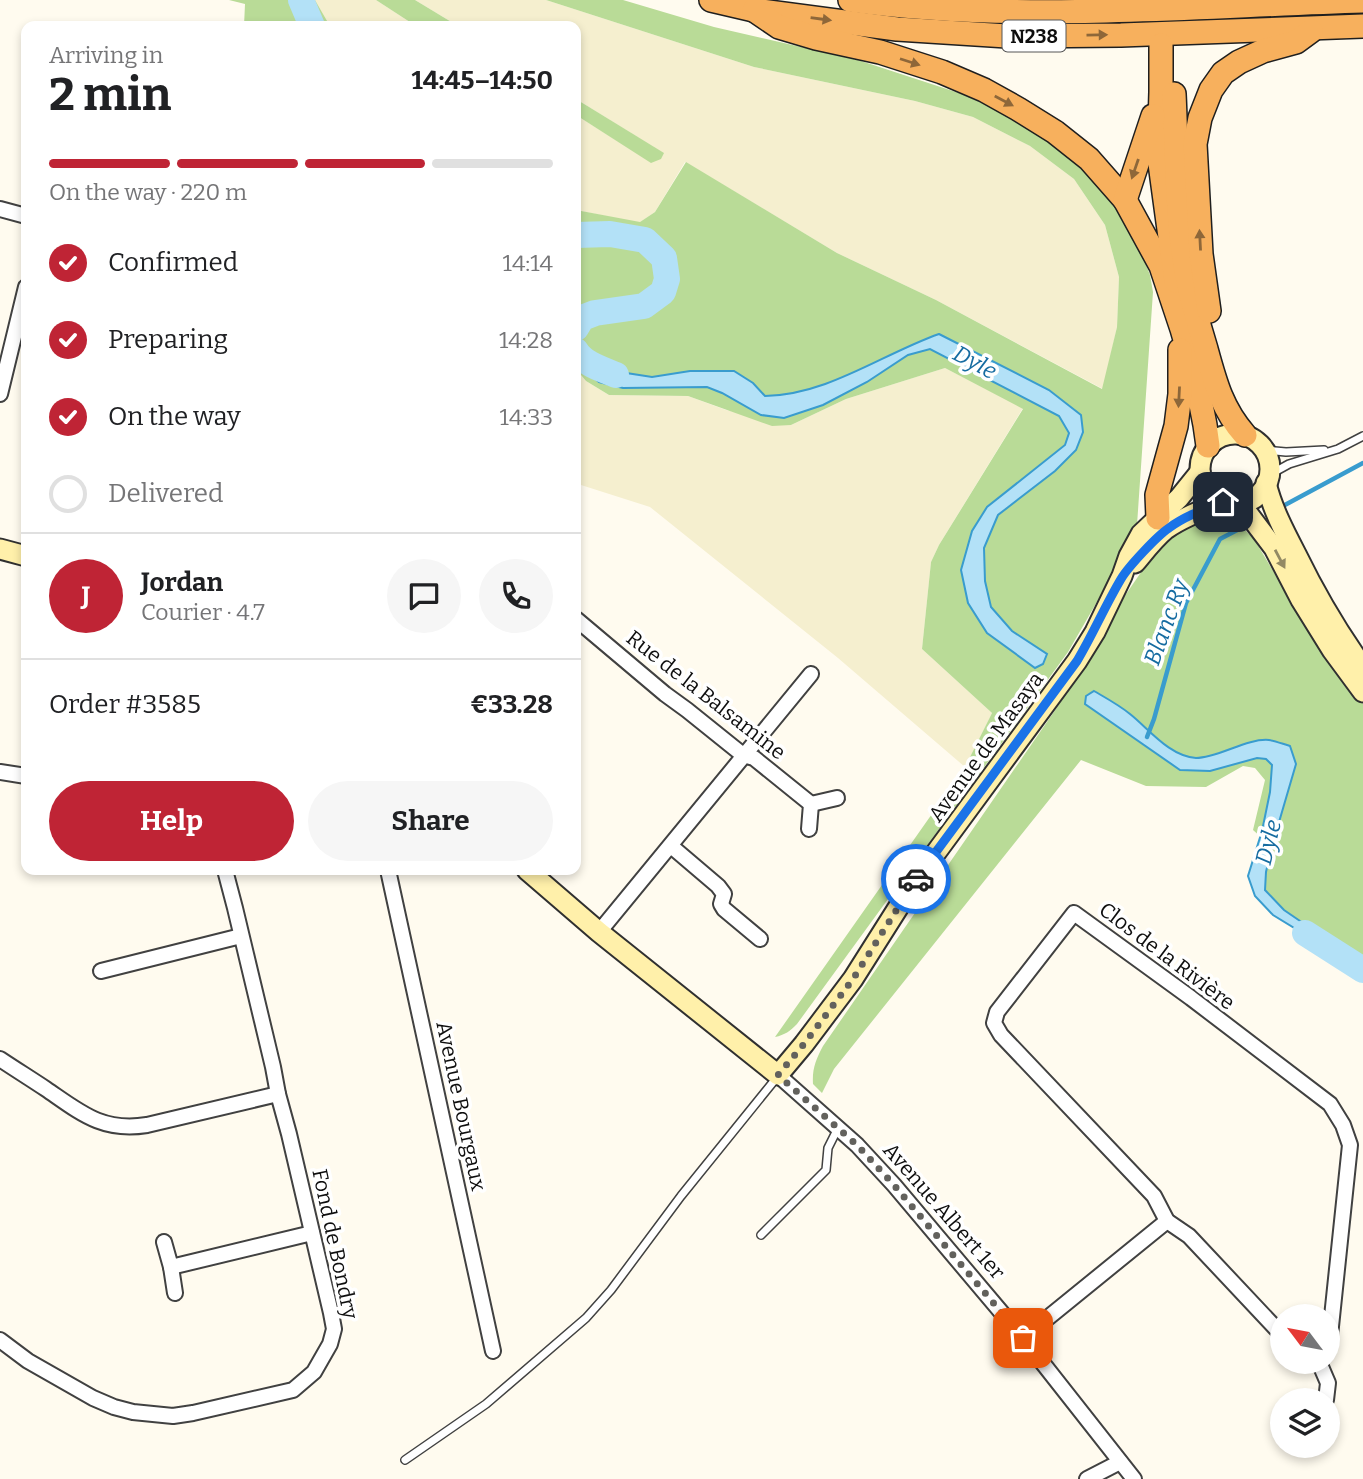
<!DOCTYPE html>
<meta charset="utf-8">
<style>
:root{--surface:#fff;--page:#f6f6f6;--text:#202124;--muted:#757577;--line:#e0e0e0;--accent:#bf2435}
body{margin:0;font-family:Bitter,serif;background:var(--page);color:var(--text);height:100vh;display:flex;flex-direction:column;font-size:26px;white-space:nowrap}
*{box-sizing:border-box;margin:0}
p{font-size:23px;color:var(--muted)}
.icon{flex:none;width:38px;height:38px;fill:none;stroke:currentColor;stroke-width:2;stroke-linecap:round;stroke-linejoin:round}
.map{position:relative;flex:1;overflow:hidden}
.side{position:absolute;left:21px;top:21px;width:560px;height:854px;display:flex;flex-direction:column;background:var(--surface);border-radius:14px;box-shadow:0 4px 10px #0003}
.side>*{flex:none}
.needle{width:46px;rotate:302deg}
.fabs{position:absolute;left:1270px;top:1304px;display:grid;gap:14px}
.fabs a{display:grid;place-items:center;width:70px;height:70px;border-radius:50%;background:var(--surface);box-shadow:0 4px 10px #0003;font-size:35px}
.pin{position:absolute;display:grid;place-items:center;width:60px;height:60px;color:#fff;margin:-30px;border-radius:14px;box-shadow:0 4px 10px #0006}
.courier{position:absolute;display:grid;place-items:center;width:70px;height:70px;margin:-35px;border:5px solid #1a73e8;border-radius:50%;background:#fff;color:#222;box-shadow:0 2px 9px #0007}
.summary em{font-style:normal;font-weight:700}
.summary div{display:flex;flex-direction:column-reverse}
.summary{display:flex;align-items:center;justify-content:space-between;height:119px;padding:0 28px}
h1{font-size:46px;font-weight:700;line-height:52px}
.bar{display:grid;grid-template-columns:repeat(4,1fr);gap:10px 7px;align-content:center;height:84px;padding:0 28px}
.bar i{height:9px;border-radius:5px;background:var(--line)}
.bar .on{background:var(--accent)}
.bar p{grid-column:span 4}
.line{display:flex;align-items:center;gap:18px;padding:0 28px;border-top:2px solid var(--line)}
.line div{flex:1}
.round{display:grid;place-items:center;flex:none;width:74px;height:74px;border-radius:37px;background:var(--page)}
ol{padding:0 28px;list-style:none}
li{display:flex;align-items:center;gap:21px;height:77px}
li p{margin-inline-start:auto}
li .icon{padding:7px;border-radius:50%;background:var(--accent);color:#fff;stroke-width:4}
li:last-child{color:var(--muted)}
li i{width:38px;height:38px;border:4px solid var(--line);border-radius:50%}
.button{display:flex;gap:14px;margin-top:auto;padding:14px 28px}
.button a{flex:1;height:80px;border-radius:42px;background:var(--accent);color:#fff;font-size:28px;font-weight:700;line-height:80px;text-align:center}
.button a+a{background:var(--page);color:var(--text)}
.map>svg:first-child{display:block}
.farmland{fill:#f5efcf}
.forest{fill:#b9db97}
.water{fill:#b3e1f7;stroke:#399cce;stroke-width:2}
.lines{fill:none;stroke-linecap:round;stroke-linejoin:round}
.stream{stroke:#399cce;stroke-width:4.5}
.river{stroke:#b3e1f7;stroke-width:26}
.service-casing{stroke:#414141;stroke-width:10}
.minor-casing{stroke:#414141;stroke-width:18}
.secondary-casing{stroke:#303030;stroke-width:23}
.trunk-casing{stroke:#1f1f1f;stroke-width:26}
.service{stroke:#fff;stroke-width:7}
.minor{stroke:#fff;stroke-width:14}
.secondary{stroke:#fff0aa;stroke-width:19}
.trunk{stroke:#f7b05d;stroke-width:23}
.oneway{fill:#8e6739}
.oneway2{fill:#938a64}
.done{stroke:#62615d;stroke-width:7;stroke-dasharray:0 12.6}
.route{stroke:#1a73e8;stroke-width:9}
.labels{text-anchor:middle;stroke-width:7;stroke-linejoin:round;paint-order:stroke}
.shield{fill:#fff;stroke:#565656;stroke-width:2}
.shield-label{font-size:19px;font-weight:bold;fill:#0e0e0e}
.street-label{font-size:21px;fill:#0e0e0e;stroke:#fff}
.water-label{font-size:23px;font-style:italic;fill:#166ca1;stroke:#fff}
</style>
<div class="map">
<svg width="1363" height="1479" viewBox="0 0 1363 1479">
<rect width="100%" height="100%" fill="#fffbef"/>
<!-- farmland -->
<g class="farmland">
<path d="M315,0h61l40,26h-86z"/>
<path d="M415,0h131l208,67 161,34 58,16 57,29 44,33 31,46 14,52 -2,50 -14,62 -167,-89 -99,-47 -152,-91 -30,50 -16,11 -63,-13v-95l75,47 12,-9 -87,-54v-73h-118z"/>
<path d="M945,368l78,40 -84,137 -8,17 -9,87 70,64 -27,54 -127,-109 -188,-151 -69,-22h-5v-116l10,12 23,14 79,1 38,14 65,15 55,-26z"/>
</g>
<!-- forest -->
<g class="forest">
<path d="M229,0h86l15,26h-86l1,-22z"/>
<path d="M376,0h39l43,26h-42z"/>
<path d="M546,0h77l91,27 144,33 104,34 42,19 35,20 50,40 36,48 13,23 12,31 3,17 -16,233 -32,63 -37,64 -271,372c-7,7 -12,11 -22,13l190,-270 27,-54 -70,-64 9,-87 8,-17 84,-136 -78,-41 -99,31 -55,26 -19,1 -84,-30 -79,-1 -23,-14 -10,-12v-159l64,12 15,-10 31,-50 151,91 99,47 166,89 15,-62 2,-50 -14,-52 -31,-46 -44,-33 -57,-29 -58,-16 -161,-34z"/>
<path d="M576,99l88,54 -3,6 -10,4 -75,-48z"/>
<path d="M1213,517l22,3 19,19 42,70 67,95v254l-41,-22 -38,-26 -19,-20 1,-18 6,-25 -19,-17 12,-50 -10,-12 -12,-2 -37,21 -60,-1 -65,-26 -247,309 -12,24 -9,-9c-1,-15 3,-25 10,-38l235,-340 42,-66 24,-43 22,-32 25,-27 22,-15z"/>
</g>
<!-- water -->
<g class="water">
<path d="M939,334l110,56 32,25 2,17 -7,18 -21,21 -57,44 -14,33 1,33 6,26 21,24 35,23 -4,10 -8,4 -48,-35 -19,-30 -7,-33 11,-39 15,-24 78,-62 4,-12 -10,-17 -129,-67 -22,6 -41,27 -44,23 -39,13 -23,-3 -39,-22 -15,-6 -84,1 -24,-6 -17,-15 1,-7 7,-4 30,16 32,5 38,-6h44l19,12 12,13c63,-1 117,-42 174,-62z"/>
<path d="M1094,691c12,7 25,14 36,23 19,15 39,42 66,44 22,0 51,-20 73,-18 7,1 14,4 21,6l6,18 -24,82 -6,26 -1,18 19,20 38,26 41,22v12l-90,-55 -18,-19 -7,-20 14,-45 8,-39 2,-27 -6,-6 -9,-1 -47,13 -30,-1 -95,-66 1,-8z"/>
</g>
<g class="lines">
<!-- stream -->
<g class="stream">
<path d="M1283,506l80,-43"/>
<path d="M1147,737l7,-18 32,-116 34,-64 23,-12"/>
</g>
<!-- river -->
<g class="river">
<path d="M301,0l11,26"/>
<path d="M576,235l34,-1 35,6 19,18 3,21 -4,13 -19,14 -49,7 -13,5 -6,10"/>
<path d="M576,351c8,13 26,18 40,24"/>
<path d="M1305,933l58,37"/>
</g>
<defs>
<g id="service">
<path d="M1264,450l22,2 38,-2"/>
<path d="M1269,475l20,-11 49,-15 25,-13"/>
<path d="M761,1235l65,-65 2,-22 10,-20"/>
<path d="M405,1460l81,-56 100,-86 25,-28 70,-94 97,-120"/>
</g>
<g id="minor">
<path d="M0,209l26,7"/>
<path d="M0,394l26,-107"/>
<path d="M576,619l89,75 22,16 56,45 11,3 57,46 -2,25"/>
<path d="M0,772l26,4"/>
<path d="M811,804l26,-6"/>
<path d="M671,846l47,40 6,8 -3,10 3,5 36,30"/>
<path d="M388,870l105,481"/>
<path d="M599,932l212,-258"/>
<path d="M101,971l140,-35"/>
<path d="M0,1059c15,10 31,20 46,30 35,24 56,43 101,36l131,-31"/>
<path d="M778,1075l79,70 37,40 129,153 111,141"/>
<path d="M164,1242l7,25 141,-34"/>
<path d="M171,1267l4,26"/>
<path d="M1283,1336l-94,-100 -22,-15 -13,-25 -153,-161 -7,-12 3,-11 77,-99 117,85 139,106 13,21 7,20 -20,191 -2,1"/>
<path d="M1023,1338l144,-117"/>
<path d="M0,1340l28,21 65,37 21,9 19,5 40,4 20,-3 100,-23 21,-18 16,-28 4,-15 -3,-16 -42,-179 -11,-40 -5,-27 -38,-159 -10,-38"/>
<path d="M1319,1362l9,21 -2,17"/>
<path d="M1087,1479l33,-17"/>
</g>
<g id="secondary">
<circle cx="1235" cy="469" r="35"/>
<path d="M1266,483c6,25 18,48 30,71 19,39 41,77 67,113"/>
<path d="M1240,503l34,45 27,52 31,50 31,42"/>
<path d="M0,549l26,7"/>
<path d="M1135,563c10,-12 19,-24 31,-34 17,-12 38,-20 57,-27"/>
<path d="M527,870l72,62 179,143 26,-31 49,-65 62,-98 162,-220 18,-29 27,-56 7,-20 12,-22 38,-36 21,-26"/>
</g>
<g id="trunk">
<path d="M711,0l43,10 143,19 110,7 114,-1 242,-9"/>
<path d="M850,0c170,23 343,6 513,1"/>
<path d="M754,10l25,17 37,11 64,14 62,20 42,18 34,19 37,23 34,27 36,41 36,66 21,63 13,45 10,51 3,21"/>
<path d="M1161,45v47l-2,64 17,125"/>
<path d="M1174,94c3,59 2,119 12,177 5,26 12,52 20,78 9,33 16,60 39,86"/>
<path d="M1125,200l28,-84"/>
<path d="M1209,311l-8,-57 -6,-110 5,-26 11,-28 12,-17 16,-11 24,-11 33,-9 15,-11"/>
<path d="M1158,518l-1,-23 19,-69 4,-32v-44"/>
</g>
</defs>
<!-- service casing -->
<use href="#service" class="service-casing"/>
<!-- minor casing -->
<use href="#minor" class="minor-casing"/>
<!-- secondary casing -->
<use href="#secondary" class="secondary-casing"/>
<!-- trunk casing -->
<use href="#trunk" class="trunk-casing"/>
<!-- service -->
<use href="#service" class="service"/>
<!-- minor -->
<use href="#minor" class="minor"/>
<!-- secondary -->
<use href="#secondary" class="secondary"/>
<!-- trunk -->
<use href="#trunk" class="trunk"/>
</g>
<!-- one-way arrows -->
<defs><path id="oneway-solid" d="M-6-.8H1V-3.2L6.5 0L1 3.2V.8H-6Z" transform="scale(1.75)"/></defs>
<g class="oneway">
<use href="#oneway-solid" transform="translate(821 19) rotate(8)"/>
<use href="#oneway-solid" transform="translate(1097 35) rotate(-1)"/>
<use href="#oneway-solid" transform="translate(910 62) rotate(18)"/>
<use href="#oneway-solid" transform="translate(1004 101) rotate(28)"/>
<use href="#oneway-solid" transform="translate(1135 169) rotate(109)"/>
<use href="#oneway-solid" transform="translate(1200 240) rotate(-93)"/>
<use href="#oneway-solid" transform="translate(1179 397) rotate(93)"/>
</g>
<use class="oneway2" href="#oneway-solid" transform="translate(1280 559) rotate(62)"/>
<g class="lines">
<!-- done -->
<path class="done" d="M916,879l-63,100 -49,65 -26,31 79,70 37,40 129,153"/>
<!-- route -->
<path class="route" d="M916,879l161,-218c16,-27 28,-55 44,-82 7,-12 36,-43 48,-51 16,-12 36,-19 54,-26"/>
</g>
<g class="labels">
<!-- shield labels -->
<rect class="shield" x="1002.5" y="20.5" width="63" height="31" rx="5"/>
<g class="shield-label">
<text x="1034" y="43">N238</text>
</g>
<!-- street labels -->
<g class="street-label">
<text transform="translate(706 695) rotate(38)" y="7">Rue de la Balsamine</text>
<text transform="translate(986 747) rotate(-54)" y="7">Avenue de Masaya</text>
<text transform="translate(1167 956) rotate(37)" y="7">Clos de la Rivière</text>
<text transform="translate(461 1106) rotate(78)" y="7">Avenue Bourgaux</text>
<text transform="translate(944 1211) rotate(49)" y="7">Avenue Albert 1er</text>
<text transform="translate(335 1244) rotate(78)" y="7">Fond de Bondry</text>
</g>
<!-- water labels -->
<g class="water-label">
<text transform="translate(975 362) rotate(28)" y="8">Dyle</text>
<text transform="translate(1166 622) rotate(-70)" y="8">Blanc Ry</text>
<text transform="translate(1268 842) rotate(-76)" y="8">Dyle</text>
</g>
</g>
</svg>
<div class="fabs">
<a><svg class="needle" viewBox="-14 -14 28 28"><path d="M0-13l5 13h-10z" fill="#e53935"/><path d="M0 13l5-13h-10z" fill="#757577"/></svg></a>
<a><svg class="icon" aria-label="layers" viewBox="0 0 24 24"><path d="M12 4l9 5-9 5-9-5zM3 14l9 5 9-5"/></svg></a>
</div>
<div class="pin" style="left:1023px;top:1338px;background:#ea580c"><svg class="icon" aria-label="bag" viewBox="0 0 24 24"><path d="M5 8h14l-1 12H6zM9 8a3 3 0 0 1 6 0"/></svg></div>
<div class="pin" style="left:1223px;top:502px;background:#1f2937"><svg class="icon" aria-label="home" viewBox="0 0 24 24"><path d="M3 11l9-7 9 7M6 9v11h12V9"/></svg></div>
<div class="courier" style="left:916px;top:879px"><svg class="icon" aria-label="car" viewBox="0 0 24 24"><path d="M5 17H2v-5l4-1 3-4h7l3 4 3 1v5h-3M9 17h6M6 11h13"/><circle cx="7" cy="17" r="2"/><circle cx="17" cy="17" r="2"/></svg></div>
<section class="side">
<div class="summary"><div><h1>2 min</h1><p>Arriving in</p></div><em>14:45–14:50</em></div>
<div class="bar"><i class="on"></i><i class="on"></i><i class="on"></i><i></i><p>On the way · 220 m</p></div>
<ol>
<li><svg class="icon" aria-label="check" viewBox="0 0 24 24"><path d="M5 12l5 5 9-10"/></svg>Confirmed<p>14:14</p></li>
<li><svg class="icon" aria-label="check" viewBox="0 0 24 24"><path d="M5 12l5 5 9-10"/></svg>Preparing<p>14:28</p></li>
<li><svg class="icon" aria-label="check" viewBox="0 0 24 24"><path d="M5 12l5 5 9-10"/></svg>On the way<p>14:33</p></li>
<li><i></i>Delivered</li>
</ol>
<div class="line" style="height:126px"><b class="round" style="background:var(--accent);color:#fff">J</b><div><b>Jordan</b><p>Courier · 4.7</p></div><a class="round"><svg class="icon" aria-label="chat" viewBox="0 0 24 24"><path d="M4 5h16v11H9l-5 4z"/></svg></a><a class="round"><svg class="icon" aria-label="phone" viewBox="0 0 24 24"><path d="M5 4h4l2 5-3 2q2 4 5 5l2-3 5 2v4C11 20 4 13 5 4z"/></svg></a></div>
<div class="line" style="height:91px"><div>Order #3585</div><b>€33.28</b></div>
<div class="button"><a>Help</a><a>Share</a></div>
</section>
</div>
